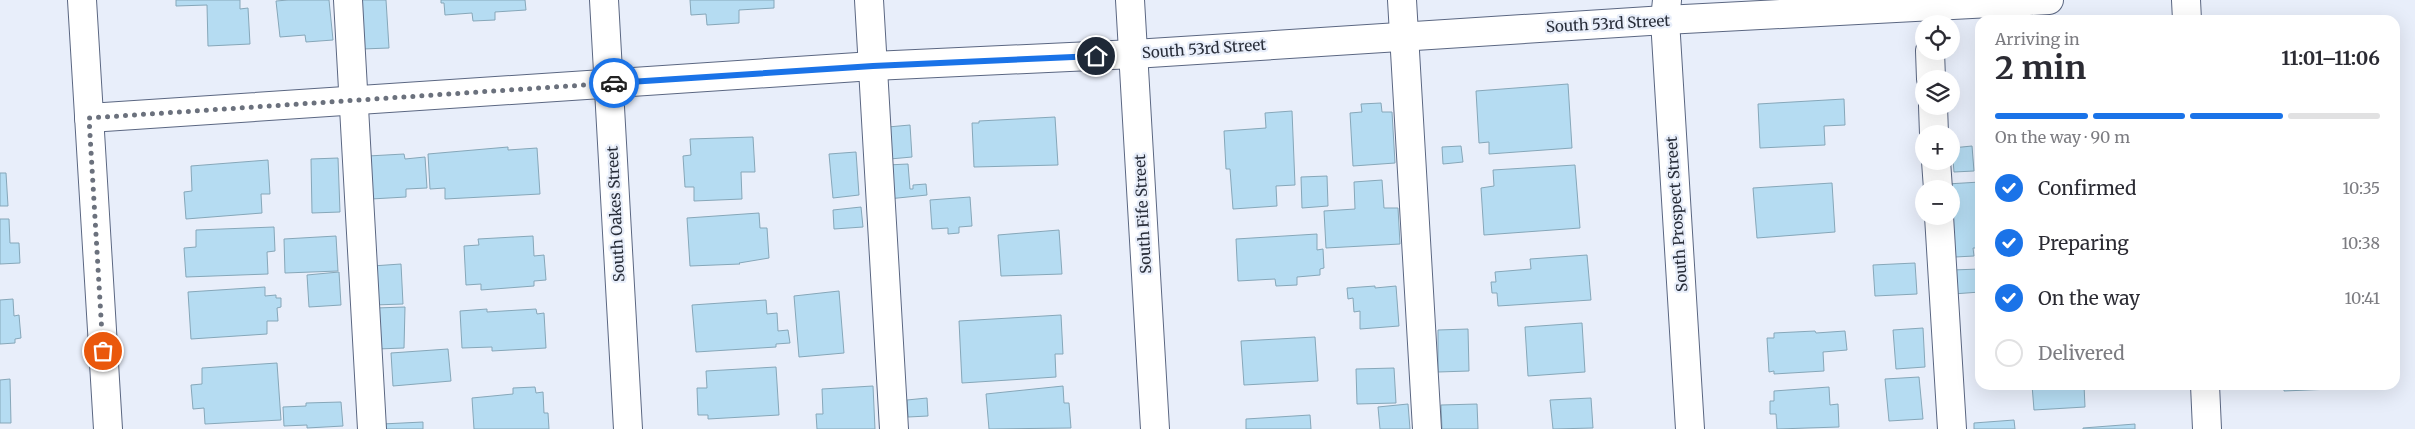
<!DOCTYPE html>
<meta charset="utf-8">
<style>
:root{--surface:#fff;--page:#f7f7f7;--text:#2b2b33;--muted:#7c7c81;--line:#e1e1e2;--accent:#1a73e8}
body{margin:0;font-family:Merriweather,serif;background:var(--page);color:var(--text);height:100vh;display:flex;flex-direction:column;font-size:19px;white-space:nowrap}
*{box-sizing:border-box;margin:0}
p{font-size:16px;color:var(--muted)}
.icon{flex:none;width:28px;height:28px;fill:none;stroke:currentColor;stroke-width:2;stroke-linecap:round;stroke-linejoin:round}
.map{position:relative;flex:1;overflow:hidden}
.sheet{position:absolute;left:1975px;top:15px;width:425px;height:375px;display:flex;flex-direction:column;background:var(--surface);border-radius:15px;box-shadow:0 5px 20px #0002}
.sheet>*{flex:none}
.fabs{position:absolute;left:1915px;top:15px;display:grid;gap:10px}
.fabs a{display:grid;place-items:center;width:45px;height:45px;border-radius:50%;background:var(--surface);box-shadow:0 5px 20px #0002;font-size:25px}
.pin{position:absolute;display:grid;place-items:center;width:42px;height:42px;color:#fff;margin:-21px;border:2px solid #fff;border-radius:50%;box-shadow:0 1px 5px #0007}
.courier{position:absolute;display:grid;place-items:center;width:50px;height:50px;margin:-25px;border:4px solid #1a73e8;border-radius:50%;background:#fff;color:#222;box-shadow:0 1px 6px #0007}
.summary em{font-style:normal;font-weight:700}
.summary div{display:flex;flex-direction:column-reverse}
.summary{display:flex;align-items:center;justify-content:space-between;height:85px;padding:0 20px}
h1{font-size:32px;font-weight:700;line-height:38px}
.bar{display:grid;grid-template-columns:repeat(4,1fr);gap:8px 5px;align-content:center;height:60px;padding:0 20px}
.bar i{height:6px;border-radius:4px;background:var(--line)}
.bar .on{background:var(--accent)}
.bar p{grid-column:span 4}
ol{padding:0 20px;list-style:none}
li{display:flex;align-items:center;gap:15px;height:55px}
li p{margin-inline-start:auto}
li .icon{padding:5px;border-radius:50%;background:var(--accent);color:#fff;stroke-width:4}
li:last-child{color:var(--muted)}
li i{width:28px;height:28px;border:2px solid var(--line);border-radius:50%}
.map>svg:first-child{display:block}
.building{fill:#b5dcf2;stroke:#86a7b9}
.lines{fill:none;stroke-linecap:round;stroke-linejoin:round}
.minor-casing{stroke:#5b6782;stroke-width:30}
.minor{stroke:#fff;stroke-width:28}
.done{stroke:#6b717d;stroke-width:5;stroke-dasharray:0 9}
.route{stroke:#1a73e8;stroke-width:6}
.labels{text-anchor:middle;stroke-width:4.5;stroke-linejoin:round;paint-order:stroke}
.street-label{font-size:15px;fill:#282d39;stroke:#e8eefa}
</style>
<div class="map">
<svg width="2415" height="429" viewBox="0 0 2415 429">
<rect width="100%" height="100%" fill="#e8eefa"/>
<!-- building -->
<g class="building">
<path d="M176,0h64v9l8,-1 2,36 -42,2 -1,-41 -31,1z"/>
<path d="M288,0h41l4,40 -27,2 -1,-7 -25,2 -4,-36z"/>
<path d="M359,0h27l3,48 -27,1z"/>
<path d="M441,0h84l1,10 -31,2v8l-22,1 -1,-8 -27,2 -1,-12h-3z"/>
<path d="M690,0h84v8l-35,2v13l-32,2 -1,-11 -15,1z"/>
<path d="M1568,84l4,64 -83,6v-12l-10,1 -3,-52z"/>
<path d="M1844,99l1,26 -21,1 1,19 -65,3 -2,-44z"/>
<path d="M1381,103l1,9h10l3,51 -42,3 -3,-53 12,-1 -1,-8z"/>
<path d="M1292,111l3,74 -19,1 1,20 -44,3 -3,-40h-4l-2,-38 42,-3 -1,-15z"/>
<path d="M1055,117l3,48 -84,2 -2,-44h7v-2z"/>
<path d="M910,125l2,32 -22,2 -2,-32z"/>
<path d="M753,137l2,35h-14l1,27 -48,2v-14h-9l-2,-31 8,-1 -1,-16z"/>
<path d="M1461,146l2,16 -20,2 -1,-17z"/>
<path d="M1972,146l2,25 -20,1 -2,-24z"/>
<path d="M508,147v3l29,-2 3,46 -95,5v-11l-15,1 -2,-35z"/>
<path d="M856,152l3,43 -26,3 -4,-44z"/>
<path d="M404,154l1,5 20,-2 2,31 -21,1v8l-35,2 -3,-43z"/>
<path d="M338,158l2,54 -28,1 -1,-54z"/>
<path d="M268,160l2,34h-9l1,19 -76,6 -2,-27 8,-1 -1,-25z"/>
<path d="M908,164l2,25h3v-4l13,-1 1,11 -39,4 -1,-34z"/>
<path d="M1575,165l5,63 -96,7 -3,-47 13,-2 -1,-16z"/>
<path d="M0,173h6l2,33h-8z"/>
<path d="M1327,176l1,30 -26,2 -1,-31z"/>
<path d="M1382,180l2,28h14l2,36 -74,4 -2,-37 31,-2 -1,-27z"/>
<path d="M1980,182v66h-7l1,8 -19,1v-6h-3l-1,-62 -4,-5z"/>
<path d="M1832,183l3,49 -78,6 -4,-50z"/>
<path d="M970,197l2,29 -13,1v6l-11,1v-6l-16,1 -2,-29z"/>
<path d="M861,207l2,20 -29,2 -1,-19z"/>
<path d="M759,213l1,15h7l2,30 -30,5 1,1 -50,2 -3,-48z"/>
<path d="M0,219h9l1,24h9l1,20 -20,1z"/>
<path d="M274,227l1,24 -8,1 1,22 -82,3 -2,-29 12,-1v-17z"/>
<path d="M1059,230l3,44 -61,2 -3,-41z"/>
<path d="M1317,234v16l6,-1 1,19 -4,1v6l-23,2v8l-21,1 -1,-7 -37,2 -2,-42z"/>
<path d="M336,236l2,35 -53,2 -1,-34z"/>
<path d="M533,236l1,20 10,-1 2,25 -12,1v5l-53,4v-6l-15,1 -2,-39 15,-1 -1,-6z"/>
<path d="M1587,255l4,45 -93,6 -1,-13h-5l-1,-11h5l-1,-10 36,-3 -1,-10z"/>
<path d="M1915,263l2,31 -42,2 -2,-31z"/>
<path d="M401,264l2,40 -29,1 -2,-39z"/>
<path d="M1980,269v23l-27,2 -1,-24z"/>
<path d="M339,272l2,33 -32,2 -2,-32z"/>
<path d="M1375,286v2l21,-2 3,40 -39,3v-18l-6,1 -1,-14 -5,1 -1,-11z"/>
<path d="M265,287v9l11,-1v3h5v9l-4,1 1,13h-11v13l-76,5 -3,-47z"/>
<path d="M839,291l5,62 -45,4 -5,-61z"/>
<path d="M13,299l1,17 5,-1 2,23 -6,1v4l-15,1v-44z"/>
<path d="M766,300l1,14 10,-1 1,18 10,-1 2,13 -14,1v3l-80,5 -4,-47z"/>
<path d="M405,307l-1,41 -27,1 -1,-41z"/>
<path d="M487,309v3l49,-3 1,5 7,-1 2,35 -54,3v-4l-30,1 -2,-37z"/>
<path d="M1061,315l2,39h-8l1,23 -94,6 -3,-62z"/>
<path d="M1582,323l3,49 -57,4 -3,-49z"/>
<path d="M1923,328l2,39 -29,2 -3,-39z"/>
<path d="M1468,329l1,42 -31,1v-42z"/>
<path d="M1815,331l1,2 29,-2 2,19 -24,2 1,19 -50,3v-3l-5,1 -2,-34h7v-5z"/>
<path d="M1315,337l3,44 -74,4 -3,-44z"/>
<path d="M448,349l3,32 -58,5 -2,-33z"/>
<path d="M277,363l4,57 -76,4 -1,-16 -11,1 -2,-24 11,-1v-16z"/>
<path d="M776,367l3,48 -71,4v-4h-10l-1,-27h10l-1,-17z"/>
<path d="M1394,368l2,35 -39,1 -1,-35z"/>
<path d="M1919,377l4,42 -34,2 -4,-42z"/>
<path d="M10,379l1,44h-11v-43z"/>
<path d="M2032,385h52l1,22 -51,3z"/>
<path d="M2284,385h48v4l-48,2z"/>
<path d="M873,386l2,43h-58l-1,-15h7l-1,-25z"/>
<path d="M1063,386l1,17h5l2,25 -82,1 -3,-35z"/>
<path d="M535,387l1,6 7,-1 1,21h4l1,16h-75l-2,-31 41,-4v-6z"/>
<path d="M1829,387l1,18 8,-1 1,23 -62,2 -1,-15h-6v-13h4v-10z"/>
<path d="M927,398l1,18 -20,1 -1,-17z"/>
<path d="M1591,398l2,30 -40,1 -3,-29z"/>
<path d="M341,402l2,24 -36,2v-3l-23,1 -1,-19 23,-1v-3z"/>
<path d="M1408,404l2,25h-30l-2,-22z"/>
<path d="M1477,404l1,25h-36l-1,-24z"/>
<path d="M1310,415l1,14h-65v-10z"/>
<path d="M2014,420l1,9h-41v-6z"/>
<path d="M423,422v7h-41v-5z"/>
<path d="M2135,424v5h-52v-1z"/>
</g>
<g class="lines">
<defs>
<g id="minor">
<path d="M82,0l26,429"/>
<path d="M348,0l24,429"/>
<path d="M604,0l24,429"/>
<path d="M869,0l25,429"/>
<path d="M1130,0l25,429"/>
<path d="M1402,0l25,429"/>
<path d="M1667,0l-2,20 25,409"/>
<path d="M2186,0l1,20"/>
<path d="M1930,51l1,28"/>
<path d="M1933,106l1,28"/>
<path d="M89,118l784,-52 261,-12 531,-34 384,-20"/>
<path d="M1936,161l2,28"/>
<path d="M1939,216l13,213"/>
<path d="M2205,385l2,44"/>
</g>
</defs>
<!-- minor casing -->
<use href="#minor" class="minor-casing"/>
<!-- minor -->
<use href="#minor" class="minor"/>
</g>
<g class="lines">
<!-- done -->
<path class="done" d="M103,351l-14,-233 525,-35"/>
<!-- route -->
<path class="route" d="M614,83l259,-17 223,-10"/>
</g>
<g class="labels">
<!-- street labels -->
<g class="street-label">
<text transform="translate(1608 24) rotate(-3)" y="5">South 53rd Street</text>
<text transform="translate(1204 49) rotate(-4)" y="5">South 53rd Street</text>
<text transform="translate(616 214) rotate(-93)" y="5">South Oakes Street</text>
<text transform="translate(1143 214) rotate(-93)" y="5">South Fife Street</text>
<text transform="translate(1677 214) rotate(-94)" y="5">South Prospect Street</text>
</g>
</g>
</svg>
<div class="fabs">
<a><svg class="icon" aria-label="locate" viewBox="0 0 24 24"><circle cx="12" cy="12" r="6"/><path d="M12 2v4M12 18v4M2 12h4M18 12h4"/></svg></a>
<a><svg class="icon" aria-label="layers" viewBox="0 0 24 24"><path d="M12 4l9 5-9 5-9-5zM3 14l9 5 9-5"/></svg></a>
<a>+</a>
<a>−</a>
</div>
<div class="pin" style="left:103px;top:351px;background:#ea580c"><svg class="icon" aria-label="bag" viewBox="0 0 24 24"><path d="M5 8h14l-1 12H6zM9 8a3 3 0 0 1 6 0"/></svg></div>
<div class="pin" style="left:1096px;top:56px;background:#1f2937"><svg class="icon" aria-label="home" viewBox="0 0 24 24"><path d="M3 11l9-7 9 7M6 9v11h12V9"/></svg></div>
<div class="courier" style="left:614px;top:83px"><svg class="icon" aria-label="car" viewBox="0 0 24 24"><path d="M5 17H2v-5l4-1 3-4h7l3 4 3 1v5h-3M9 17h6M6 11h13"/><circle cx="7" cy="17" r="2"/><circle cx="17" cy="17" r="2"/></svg></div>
<section class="sheet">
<div class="summary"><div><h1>2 min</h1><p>Arriving in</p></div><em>11:01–11:06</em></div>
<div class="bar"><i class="on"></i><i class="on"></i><i class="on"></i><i></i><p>On the way · 90 m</p></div>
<ol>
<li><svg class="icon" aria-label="check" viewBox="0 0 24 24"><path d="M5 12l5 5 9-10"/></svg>Confirmed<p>10:35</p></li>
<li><svg class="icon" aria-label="check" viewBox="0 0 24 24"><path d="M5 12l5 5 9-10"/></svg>Preparing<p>10:38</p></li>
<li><svg class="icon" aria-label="check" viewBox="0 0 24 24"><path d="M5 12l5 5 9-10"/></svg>On the way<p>10:41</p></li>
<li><i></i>Delivered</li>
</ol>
</section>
</div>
